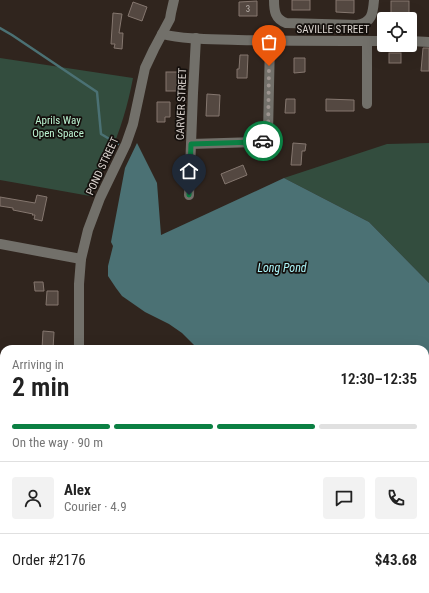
<!DOCTYPE html>
<meta charset="utf-8">
<style>
:root{--surface:#fff;--page:#f2f2f2;--text:#222;--muted:#767676;--line:#e0e0e0;--accent:#0b8043}
body{margin:0;font-family:"Roboto Condensed",sans-serif;background:var(--page);color:var(--text);height:100vh;display:flex;flex-direction:column;font-size:15px;white-space:nowrap}
*{box-sizing:border-box;margin:0}
p{font-size:13px;color:var(--muted)}
.icon{flex:none;width:22px;height:22px;fill:none;stroke:currentColor;stroke-width:2;stroke-linecap:round;stroke-linejoin:round}
.map{position:relative;flex:1;overflow:hidden}
.details{position:absolute;left:0px;top:345px;width:429px;height:248px;display:flex;flex-direction:column;background:var(--surface);border-radius:12px 12px 0 0;box-shadow:0 4px 16px #0002}
.details>*{flex:none}
.controls{position:absolute;left:377px;top:12px;display:grid;gap:8px}
.controls a{display:grid;place-items:center;width:40px;height:40px;border-radius:4px;background:var(--surface);box-shadow:0 4px 16px #0002;font-size:20px}
.pin{position:absolute;display:grid;place-items:center;width:34px;height:34px;color:#fff;margin:-41px -17px;border-radius:50% 50% 50% 0;rotate:-45deg;box-shadow:0 0 4px #0007}
.pin .icon{rotate:45deg}
.courier{position:absolute;display:grid;place-items:center;width:40px;height:40px;margin:-20px;border:3px solid #0b8043;border-radius:50%;background:#fff;color:#222;box-shadow:0 1px 5px #0007}
.overview em{font-style:normal;font-weight:600}
.overview div{display:flex;flex-direction:column-reverse}
.overview{display:flex;align-items:center;justify-content:space-between;height:68px;padding:0 12px}
h1{font-size:26px;font-weight:600;line-height:30px}
.bar{display:grid;grid-template-columns:repeat(4,1fr);gap:6px 4px;align-content:center;height:48px;padding:0 12px}
.bar i{height:5px;border-radius:3px;background:var(--line)}
.bar .active{background:var(--accent)}
.bar p{grid-column:span 4}
.line{display:flex;align-items:center;gap:10px;padding:0 12px;border-top:1px solid var(--line)}
.line div{flex:1}
.round{display:grid;place-items:center;flex:none;width:42px;height:42px;border-radius:4px;background:var(--page)}
.map>svg:first-child{display:block}
.green{fill:#334d3e}
.water{fill:#4b7174}
.lines{fill:none;stroke-linecap:round;stroke-linejoin:round}
.stream{stroke:#4b7174;stroke-width:2.5}
.building{fill:#544841;stroke:#85776f}
.minor{stroke:#72706a;stroke-width:10}
.done{stroke:#9e9590;stroke-width:4;stroke-dasharray:0 7.2}
.route{stroke:#0b8043;stroke-width:5}
.labels{text-anchor:middle;stroke-width:3.5;stroke-linejoin:round;paint-order:stroke}
.number-label{font-size:9px;fill:#b8b0aa}
.street-label{font-size:11px;fill:#d9d2cd;stroke:#140f0c}
.park-label{font-size:11px;fill:#bbf3d1;stroke:#140f0c}
.water-label{font-size:12px;font-style:italic;fill:#aaf4f8;stroke:#140f0c}
</style>
<div class="map">
<svg width="429" height="593" viewBox="0 0 429 593">
<rect width="100%" height="100%" fill="#30251e"/>
<!-- green -->
<g class="green">
<path d="M0,58l133,20c-5,27 -13,53 -24,78 -6,14 -14,26 -19,40l-56,-10 -34,-6z"/>
<path d="M429,143v140l-60,-61 -85,-44 103,-34z"/>
</g>
<!-- water -->
<path class="water" d="M137,143l20,40 4,52 123,-57 85,44 60,61v282l-4,-11v-205h-227l-16,-16 -13,-9 -24,-12 -23,-16 -6,-8 -8,-12v-10l5,-20 -2,-4 14,-74z"/>
<g class="lines">
<!-- stream -->
<path class="stream" d="M0,28l12,7 85,57 4,42 17,10"/>
</g>
<!-- building -->
<g class="building">
<rect x="292" y="0" width="18" height="10"/>
<path d="M336,0h18v13l-18,-1z"/>
<path d="M257,1v15h-18v-14z"/>
<rect x="391" y="1" width="18" height="15"/>
<path d="M133,2l14,5 -5,14 -14,-5z"/>
<path d="M113,13l9,1 -3,19h4l-1,16 -8,-1 1,-4h-4z"/>
<path d="M423,48h6v23h-8z"/>
<rect x="389" y="53" width="12" height="10"/>
<path d="M240,55h8l-1,23h-10v-9h2z"/>
<path d="M294,58h11v14l-11,1z"/>
<rect x="166" y="72" width="11" height="19"/>
<path d="M207,94l13,1 -1,21h-13z"/>
<path d="M286,99h9v14h-10z"/>
<path d="M326,99l28,1v11h-28z"/>
<path d="M157,102h13v15h-5v5h-8z"/>
<path d="M293,143l13,1 -1,7h-3l-1,14h-10z"/>
<path d="M243,165l4,10 -22,9 -4,-10z"/>
<path d="M37,195l10,2 -5,24 -8,-2 1,-4h-3l1,-1 -20,-4v-2l-13,-2v-9l35,6z"/>
<path d="M34,282h9l1,9h-9z"/>
<path d="M47,291h11v14h-12z"/>
<path d="M43,331l11,1 -1,17h-11z"/>
</g>
<g class="lines">
<!-- minor -->
<g class="minor">
<path d="M274,0c0,11 1,19 12,23l71,2c15,-2 16,-12 17,-25"/>
<path d="M162,34c25,6 50,5 76,6 48,1 97,1 146,1"/>
<path d="M410,41l19,1"/>
<path d="M367,104v-63"/>
<path d="M191,144l67,-2c6,0 9,-3 10,-9l2,-92"/>
<path d="M189,195l4,-102 3,-55"/>
<path d="M0,244l81,15"/>
<path d="M79,349v-65l2,-25 7,-29 12,-32 26,-54 7,-20 12,-56 9,-19 16,-30 1,-6 3,-13"/>
<path d="M0,507l4,-7"/>
<path d="M244,589l4,4"/>
</g>
</g>
<g class="lines">
<!-- done -->
<path class="done" d="M263,141l3,-2 2,-4 1,-69"/>
<!-- route -->
<path class="route" d="M189,195l2,-51 67,-2 5,-1"/>
</g>
<g class="labels">
<!-- number labels -->
<g class="number-label">
<text x="248" y="12">3</text>
</g>
<!-- street labels -->
<g class="street-label">
<text x="333" y="33">SAVILLE STREET</text>
<text transform="translate(181 104) rotate(-88)" y="4">CARVER STREET</text>
<text transform="translate(102 166) rotate(-65)" y="4">POND STREET</text>
</g>
<!-- park labels -->
<g class="park-label">
<text x="58" y="124">Aprils Way<tspan x="58" dy="13">Open Space</tspan></text>
</g>
<!-- water labels -->
<g class="water-label">
<text x="282" y="272">Long Pond</text>
</g>
</g>
</svg>
<div class="controls">
<a><svg class="icon" aria-label="locate" viewBox="0 0 24 24"><circle cx="12" cy="12" r="6"/><path d="M12 2v4M12 18v4M2 12h4M18 12h4"/></svg></a>
</div>
<div class="pin" style="left:269px;top:66px;background:#ea580c"><svg class="icon" aria-label="bag" viewBox="0 0 24 24"><path d="M5 8h14l-1 12H6zM9 8a3 3 0 0 1 6 0"/></svg></div>
<div class="pin" style="left:189px;top:195px;background:#1f2937"><svg class="icon" aria-label="home" viewBox="0 0 24 24"><path d="M3 11l9-7 9 7M6 9v11h12V9"/></svg></div>
<div class="courier" style="left:263px;top:141px"><svg class="icon" aria-label="car" viewBox="0 0 24 24"><path d="M5 17H2v-5l4-1 3-4h7l3 4 3 1v5h-3M9 17h6M6 11h13"/><circle cx="7" cy="17" r="2"/><circle cx="17" cy="17" r="2"/></svg></div>
<section class="details">
<div class="overview"><div><h1>2 min</h1><p>Arriving in</p></div><em>12:30–12:35</em></div>
<div class="bar"><i class="active"></i><i class="active"></i><i class="active"></i><i></i><p>On the way · 90 m</p></div>
<div class="line" style="height:72px"><a class="round"><svg class="icon" aria-label="person" viewBox="0 0 24 24"><circle cx="12" cy="8" r="4"/><path d="M4 21q1-7 8-7t8 7"/></svg></a><div><b>Alex</b><p>Courier · 4.9</p></div><a class="round"><svg class="icon" aria-label="chat" viewBox="0 0 24 24"><path d="M4 5h16v11H9l-5 4z"/></svg></a><a class="round"><svg class="icon" aria-label="phone" viewBox="0 0 24 24"><path d="M5 4h4l2 5-3 2q2 4 5 5l2-3 5 2v4C11 20 4 13 5 4z"/></svg></a></div>
<div class="line" style="height:52px"><div>Order #2176</div><b>$43.68</b></div>
</section>
</div>
